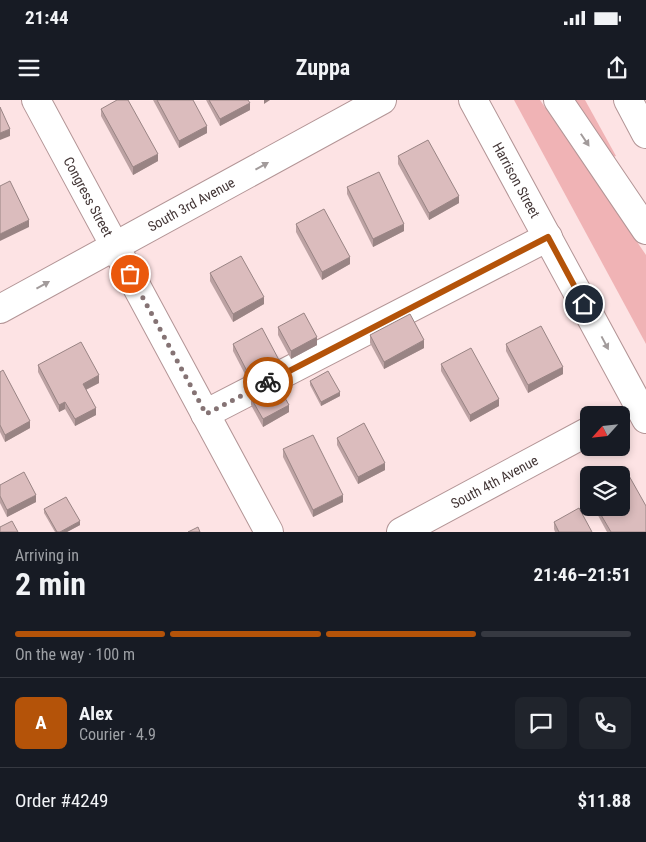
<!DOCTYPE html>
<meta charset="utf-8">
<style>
:root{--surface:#171b24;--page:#20242c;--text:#f1f3f6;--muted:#9ea1a6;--line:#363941;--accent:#b45309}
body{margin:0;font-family:"Roboto Condensed",sans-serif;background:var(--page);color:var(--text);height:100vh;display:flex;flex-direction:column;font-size:19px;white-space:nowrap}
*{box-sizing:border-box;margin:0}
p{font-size:16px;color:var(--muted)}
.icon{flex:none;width:28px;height:28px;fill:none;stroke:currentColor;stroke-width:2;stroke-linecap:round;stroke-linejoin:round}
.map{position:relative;height:432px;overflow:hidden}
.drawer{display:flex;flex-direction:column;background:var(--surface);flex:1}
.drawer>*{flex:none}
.needle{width:32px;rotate:243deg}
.fabs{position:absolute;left:580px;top:306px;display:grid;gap:10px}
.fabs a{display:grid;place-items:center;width:50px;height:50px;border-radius:8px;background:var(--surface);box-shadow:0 2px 8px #0003;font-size:25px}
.pin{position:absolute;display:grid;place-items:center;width:42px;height:42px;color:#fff;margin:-21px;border:2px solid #fff;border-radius:50%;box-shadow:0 1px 5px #0007}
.courier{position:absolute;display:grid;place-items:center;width:50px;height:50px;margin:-25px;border:4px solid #b45309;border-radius:50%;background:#fff;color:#222;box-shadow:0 1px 6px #0007}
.summary em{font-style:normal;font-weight:700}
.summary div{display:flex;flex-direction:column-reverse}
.summary{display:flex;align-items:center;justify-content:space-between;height:85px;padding:0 15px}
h1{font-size:32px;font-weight:700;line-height:38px}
.bar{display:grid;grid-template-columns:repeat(4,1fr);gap:8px 5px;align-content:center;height:60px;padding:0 15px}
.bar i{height:6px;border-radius:4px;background:var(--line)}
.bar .selected{background:var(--accent)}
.bar p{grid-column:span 4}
.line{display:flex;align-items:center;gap:12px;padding:0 15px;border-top:1px solid var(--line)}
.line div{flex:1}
.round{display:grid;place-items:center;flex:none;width:52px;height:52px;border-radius:8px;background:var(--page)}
.status{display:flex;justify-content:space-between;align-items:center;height:35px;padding:0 25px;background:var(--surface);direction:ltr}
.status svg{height:14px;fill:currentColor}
header{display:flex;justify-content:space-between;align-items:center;height:65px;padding:0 15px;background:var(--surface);font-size:22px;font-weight:700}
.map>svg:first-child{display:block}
.green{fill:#f0b3b5}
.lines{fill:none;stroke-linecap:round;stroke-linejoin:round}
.minor-casing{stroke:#b39596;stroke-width:30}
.highway-casing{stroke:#b39596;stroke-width:30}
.minor{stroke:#fff;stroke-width:28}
.highway{stroke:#fff;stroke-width:28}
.wall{fill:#bca2a3}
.shaded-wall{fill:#998484}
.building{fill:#dbbcbd;stroke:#998484}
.oneway{fill:#a29b9b}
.done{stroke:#857374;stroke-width:5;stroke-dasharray:0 9}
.route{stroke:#b45309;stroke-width:6}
.labels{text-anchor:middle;stroke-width:4;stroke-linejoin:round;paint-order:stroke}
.street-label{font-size:14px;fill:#443737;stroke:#fff}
</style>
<div class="status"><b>21:44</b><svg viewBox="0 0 49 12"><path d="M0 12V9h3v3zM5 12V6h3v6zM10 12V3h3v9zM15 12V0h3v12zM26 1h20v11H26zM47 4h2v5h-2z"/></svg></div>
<header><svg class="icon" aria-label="menu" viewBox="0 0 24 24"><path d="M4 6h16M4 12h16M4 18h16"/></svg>Zuppa<svg class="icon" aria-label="share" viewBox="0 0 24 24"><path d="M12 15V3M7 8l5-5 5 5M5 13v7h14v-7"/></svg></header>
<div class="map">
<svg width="646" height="432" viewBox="0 0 646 432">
<rect width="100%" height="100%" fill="#fde3e4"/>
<!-- green -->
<g class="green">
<path d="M514,0h26l106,155v89z"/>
<path d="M571,0h14l31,56 -6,2z"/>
</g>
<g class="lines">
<defs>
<g id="minor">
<path id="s1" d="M36,0l233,432"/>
<path id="s2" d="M473,0l173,319"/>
<path id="s3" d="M0,209l382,-209"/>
<path d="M205,314l343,-177"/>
<path id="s4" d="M401,432l188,-101"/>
</g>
<g id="highway">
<path d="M558,0l88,130"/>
<path d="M628,0l18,34"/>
</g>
</defs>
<!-- minor casing -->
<use href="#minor" class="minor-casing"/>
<!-- highway casing -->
<use href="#highway" class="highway-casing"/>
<!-- minor -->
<use href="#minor" class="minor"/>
<!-- highway -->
<use href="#highway" class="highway"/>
</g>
<!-- wall -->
<g class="wall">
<path d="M153,0h40l14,33 -28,15z"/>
<path d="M206,0h42l2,10 -30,16z"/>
<path d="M101,9l57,52 -25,14 -32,-59z"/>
<path d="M398,56l61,47 -30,17 -31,-56z"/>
<path d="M347,87l57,44 -31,16 -26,-53z"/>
<path d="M296,124l54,40 -28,16 -26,-48z"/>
<path d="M210,173l54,31 -31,18 -23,-41z"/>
<path d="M278,227l39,18 -26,14 -13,-24z"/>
<path d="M370,235l54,13 -40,21 -14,-26z"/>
<path d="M233,244l46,23 -30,15 -16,-31z"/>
<path d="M506,244l57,30 -35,19 -22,-42z"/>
<path d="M441,264l58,42 -29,16 -29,-51z"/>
<path d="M38,265l61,18 -13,7 10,25 -21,11 -10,-17 -6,3 -21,-40z"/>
<path d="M0,272l30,56 -25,14 -5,-10z"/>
<path d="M310,281l30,15 -19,10 -11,-21z"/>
<path d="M251,298l38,14 -26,15 -12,-22z"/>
<path d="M337,338l48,32 -27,14 -21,-39z"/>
<path d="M283,349l60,53 -30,15 -30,-60z"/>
<path d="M0,385l36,17 -29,15 -7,-14z"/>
<path d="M594,408h27l25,24h-39z"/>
<path d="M44,409l36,16 -13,7h-12l-11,-19z"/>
<path d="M554,422l38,10h-37l-1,-3z"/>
</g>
<!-- shaded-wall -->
<g class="shaded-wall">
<path d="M264,0h6l-6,4z"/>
<path d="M250,3v7l-30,16v-7z"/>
<path d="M207,26v7l-28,15v-7z"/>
<path d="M10,29v7l-10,4v-7z"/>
<path d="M158,54v7l-25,14v-8z"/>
<path d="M459,96v7l-30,17v-7z"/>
<path d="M29,120v7l-29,14v-7z"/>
<path d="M404,124v7l-31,16v-8z"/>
<path d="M350,157v7l-28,16v-8z"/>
<path d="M264,197v7l-31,18v-8z"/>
<path d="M317,237v8l-26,14v-8z"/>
<path d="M424,240v8l-40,21v-7z"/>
<path d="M279,260v7l-30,15v-7z"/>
<path d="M563,267v7l-35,19v-8z"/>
<path d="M99,275v8l-16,8v-7z"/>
<path d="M340,292v4l-19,10v-4z"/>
<path d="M499,299v7l-29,16v-7z"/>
<path d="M65,302v7l-6,3v-7z"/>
<path d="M289,305v7l-26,15v-8z"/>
<path d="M96,308v7l-21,11v-7z"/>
<path d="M30,321v7l-25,14v-7z"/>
<path d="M385,363v7l-27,14v-7z"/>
<path d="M36,395v7l-29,15v-7z"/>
<path d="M343,395v7l-30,15v-7z"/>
<path d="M80,421v4l-13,7h-7z"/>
</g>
<!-- building -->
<g class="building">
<path d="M117,0h11l30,54 -25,13 -32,-58z"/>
<path d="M157,0h36l14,26 -28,15z"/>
<path d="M209,0h39l2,3 -30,16z"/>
<path d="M0,7l10,22 -10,4z"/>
<path d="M428,40l31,56 -30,17 -31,-57z"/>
<path d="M379,72l25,52 -31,15 -26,-52z"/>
<path d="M10,81l19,39 -29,14v-48z"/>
<path d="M324,109l26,48 -28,15 -26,-48z"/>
<path d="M241,156l23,41 -31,17 -23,-41z"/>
<path d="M304,213l13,24 -26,14 -13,-24z"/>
<path d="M410,214l14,26 -40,22 -14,-27z"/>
<path d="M541,226l22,41 -35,18 -22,-41z"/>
<path d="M262,228l17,32 -30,15 -16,-31z"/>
<path d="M81,242l18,33 -16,9 13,24 -21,11 -10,-17 -6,3 -21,-40z"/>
<path d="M471,248l28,51 -29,16 -29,-51z"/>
<path d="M3,270l27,51 -25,14 -5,-10v-53z"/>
<path d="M328,271l12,21 -19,10 -11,-21z"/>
<path d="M277,284l12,21 -26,14 -12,-21z"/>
<path d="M364,323l21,40 -27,14 -21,-39z"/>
<path d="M313,335l30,60 -30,15 -30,-61z"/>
<path d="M24,372l12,23 -29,15 -7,-14v-11z"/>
<path d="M628,374l18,32v26h-35l-14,-24h24v-31z"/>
<path d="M66,397l14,24 -20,11h-3l-13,-23z"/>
<path d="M579,408l13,24h-33l-5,-10z"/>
<path d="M12,421l6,11h-18v-5z"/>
<path d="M198,427l2,5h-12z"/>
</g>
<!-- one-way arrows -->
<defs><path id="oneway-solid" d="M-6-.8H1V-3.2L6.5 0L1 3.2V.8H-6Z" transform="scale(1.25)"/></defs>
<g class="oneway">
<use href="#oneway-solid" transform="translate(585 40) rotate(56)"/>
<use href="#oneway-solid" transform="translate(262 66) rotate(-29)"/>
<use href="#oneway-solid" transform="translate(43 185) rotate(-29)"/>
<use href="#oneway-solid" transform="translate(605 243) rotate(62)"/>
</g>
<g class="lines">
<!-- done -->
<path class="done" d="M130,174l76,140 62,-32"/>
<!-- route -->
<path class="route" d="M268,282l280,-145 36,67"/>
</g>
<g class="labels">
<!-- street labels -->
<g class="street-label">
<text dy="5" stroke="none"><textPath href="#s2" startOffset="91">Harrison Street</textPath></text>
<text dy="5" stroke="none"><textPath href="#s1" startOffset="110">Congress Street</textPath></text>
<text dy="5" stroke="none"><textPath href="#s3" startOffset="218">South 3rd Avenue</textPath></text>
<text dy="5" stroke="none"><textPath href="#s4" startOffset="106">South 4th Avenue</textPath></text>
</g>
</g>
</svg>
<div class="fabs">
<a><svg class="needle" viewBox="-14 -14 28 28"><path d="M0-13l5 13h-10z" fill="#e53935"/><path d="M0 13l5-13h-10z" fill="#9ea1a6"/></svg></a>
<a><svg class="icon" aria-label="layers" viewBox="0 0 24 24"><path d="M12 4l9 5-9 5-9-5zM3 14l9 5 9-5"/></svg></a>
</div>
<div class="pin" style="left:130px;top:174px;background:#ea580c"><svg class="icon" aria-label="bag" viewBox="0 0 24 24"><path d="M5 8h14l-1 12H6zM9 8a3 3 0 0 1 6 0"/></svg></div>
<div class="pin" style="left:584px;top:204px;background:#1f2937"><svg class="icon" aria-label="home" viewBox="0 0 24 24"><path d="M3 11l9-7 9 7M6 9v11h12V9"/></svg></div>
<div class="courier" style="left:268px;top:282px"><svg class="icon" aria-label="bike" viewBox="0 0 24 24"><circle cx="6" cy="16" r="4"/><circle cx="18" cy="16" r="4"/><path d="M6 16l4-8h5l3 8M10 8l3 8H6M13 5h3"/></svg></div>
</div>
<section class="drawer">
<div class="summary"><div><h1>2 min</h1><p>Arriving in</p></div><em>21:46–21:51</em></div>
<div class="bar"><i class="selected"></i><i class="selected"></i><i class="selected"></i><i></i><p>On the way · 100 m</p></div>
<div class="line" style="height:90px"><b class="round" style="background:var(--accent);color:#fff">A</b><div><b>Alex</b><p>Courier · 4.9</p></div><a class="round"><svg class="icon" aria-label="chat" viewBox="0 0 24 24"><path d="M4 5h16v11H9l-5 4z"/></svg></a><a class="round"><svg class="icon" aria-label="phone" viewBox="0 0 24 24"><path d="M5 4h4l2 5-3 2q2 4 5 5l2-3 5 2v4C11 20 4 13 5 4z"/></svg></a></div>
<div class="line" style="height:65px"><div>Order #4249</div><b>$11.88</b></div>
</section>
